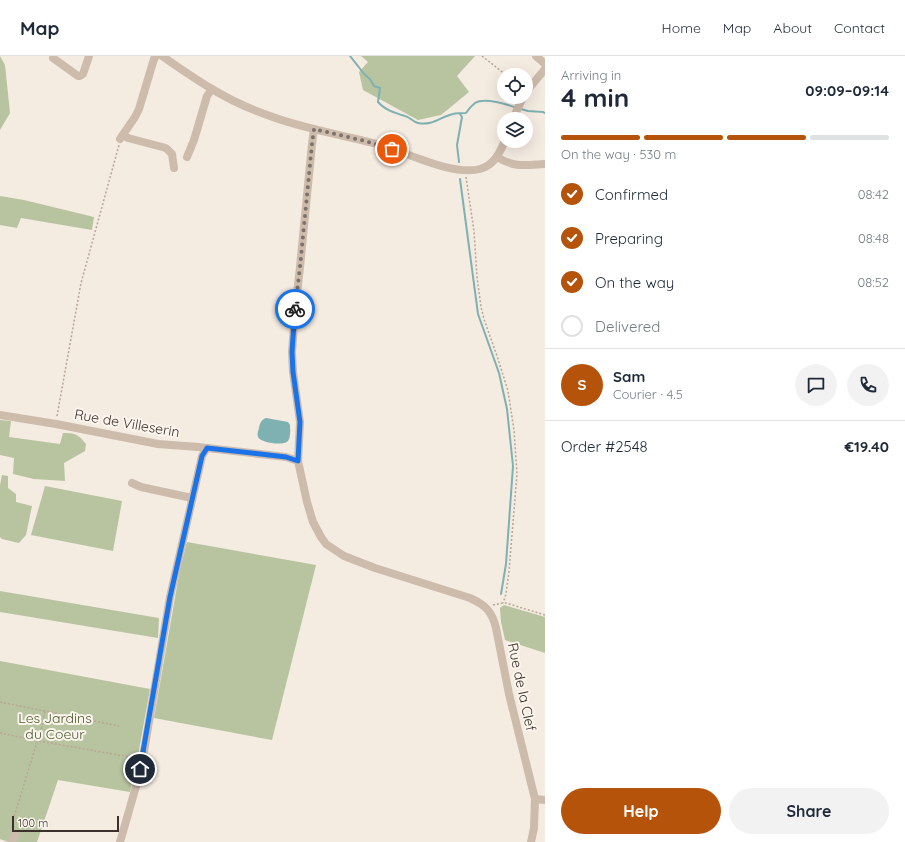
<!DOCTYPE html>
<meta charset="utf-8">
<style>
:root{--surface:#fff;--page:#f2f2f3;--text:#1f2937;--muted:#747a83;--line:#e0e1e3;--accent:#b45309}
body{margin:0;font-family:Quicksand,sans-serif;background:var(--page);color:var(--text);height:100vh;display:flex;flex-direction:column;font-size:15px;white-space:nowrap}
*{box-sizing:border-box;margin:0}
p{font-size:13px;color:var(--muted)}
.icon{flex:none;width:22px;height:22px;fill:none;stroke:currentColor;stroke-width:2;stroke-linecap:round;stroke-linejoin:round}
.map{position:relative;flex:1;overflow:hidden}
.drawer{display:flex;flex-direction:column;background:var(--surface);width:360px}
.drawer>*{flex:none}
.controls{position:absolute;left:497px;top:12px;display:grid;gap:8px}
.controls a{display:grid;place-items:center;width:36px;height:36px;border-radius:50%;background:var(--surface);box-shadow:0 4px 16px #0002;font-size:20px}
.scale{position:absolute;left:12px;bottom:10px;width:107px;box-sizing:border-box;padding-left:4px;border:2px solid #3b302b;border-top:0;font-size:11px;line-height:14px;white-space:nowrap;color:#3b302b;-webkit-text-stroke:3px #fbf5ee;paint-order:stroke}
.pin{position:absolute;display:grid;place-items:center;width:34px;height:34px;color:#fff;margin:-17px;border:2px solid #fff;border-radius:50%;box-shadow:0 1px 4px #0007}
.courier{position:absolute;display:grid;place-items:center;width:40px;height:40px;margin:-20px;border:3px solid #1a73e8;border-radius:50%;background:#fff;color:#222;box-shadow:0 1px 5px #0007}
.overview em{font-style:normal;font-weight:800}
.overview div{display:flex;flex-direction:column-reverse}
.overview{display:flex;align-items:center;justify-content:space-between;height:68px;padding:0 16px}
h1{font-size:26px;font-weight:800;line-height:30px}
.bar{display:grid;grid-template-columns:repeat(4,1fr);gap:6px 4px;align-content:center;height:48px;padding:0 16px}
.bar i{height:5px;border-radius:3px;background:var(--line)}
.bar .on{background:var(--accent)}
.bar p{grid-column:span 4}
.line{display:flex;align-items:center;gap:10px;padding:0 16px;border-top:1px solid var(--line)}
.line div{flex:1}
.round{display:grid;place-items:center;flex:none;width:42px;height:42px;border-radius:21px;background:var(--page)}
ol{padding:0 16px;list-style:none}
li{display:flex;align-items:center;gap:12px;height:44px}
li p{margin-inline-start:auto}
li .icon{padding:4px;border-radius:50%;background:var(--accent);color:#fff;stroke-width:4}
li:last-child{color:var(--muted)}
li i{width:22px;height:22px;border:2px solid var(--line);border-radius:50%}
.cta{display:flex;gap:8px;margin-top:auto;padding:8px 16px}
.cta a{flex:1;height:46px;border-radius:24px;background:var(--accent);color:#fff;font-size:16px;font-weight:800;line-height:46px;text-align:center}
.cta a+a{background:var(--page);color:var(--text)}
header{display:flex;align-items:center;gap:24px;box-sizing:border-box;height:56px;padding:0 20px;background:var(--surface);border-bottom:1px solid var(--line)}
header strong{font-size:19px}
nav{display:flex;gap:22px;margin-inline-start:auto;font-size:14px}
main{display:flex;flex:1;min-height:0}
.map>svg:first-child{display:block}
.green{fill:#b8c4a0}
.water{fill:#7fb0b2}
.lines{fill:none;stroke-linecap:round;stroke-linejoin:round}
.stream{stroke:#7fb0b2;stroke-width:2}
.path{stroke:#b9a596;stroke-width:1.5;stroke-dasharray:2 2;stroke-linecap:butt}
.minor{stroke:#cdbbac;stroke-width:8}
.done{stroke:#7c716b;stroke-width:4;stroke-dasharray:0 7.2}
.route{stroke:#1a73e8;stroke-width:5}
.labels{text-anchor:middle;stroke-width:4;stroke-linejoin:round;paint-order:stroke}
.street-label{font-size:14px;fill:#3b302b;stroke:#fbf5ee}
.park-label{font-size:14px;fill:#4a5a2e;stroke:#fbf5ee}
</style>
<header>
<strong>Map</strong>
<nav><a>Home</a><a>Map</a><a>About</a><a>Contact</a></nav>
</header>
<main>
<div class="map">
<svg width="545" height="786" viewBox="0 0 545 786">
<rect width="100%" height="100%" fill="#f4ebe1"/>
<!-- green -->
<g class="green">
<path d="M0,0l5,9 5,48 -10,17z"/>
<path d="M361,0h114l-18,20 12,16 -28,23 -23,5 -55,-30 -4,-18 9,-10z"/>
<path d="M0,140l24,4 70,17 -2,13 -71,-12 -4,10 -17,-3z"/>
<path d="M0,364l11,1 -2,16 51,7 3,-11c12,0 15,1 23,11l-1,7 -21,12 1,18 -31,-2 -21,-5 1,-16 -14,-3z"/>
<path d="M2,419l6,1v12l8,6v8l16,4 -6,29 -7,8 -17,-4 -2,-2v-52z"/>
<path d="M45,430l77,15 -9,50 -82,-16z"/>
<path d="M187,486l129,23 -44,175 -118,-22 26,-149z"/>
<path d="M0,535l159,27 -1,20 -158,-26z"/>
<path d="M504,549l41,12v36l-40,-13 -4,-18 -1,-14z"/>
<path d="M0,605l150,28 -14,78 -6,25 -72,-12 -21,62h-29l-8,-3z"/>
</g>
<!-- water -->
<path class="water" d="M266,362l22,4 2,3c0,4 1,12 -2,16 -5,5 -27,2 -30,-4 -1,-3 0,-6 1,-9 1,-5 2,-8 7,-10z"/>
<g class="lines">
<!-- stream -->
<g class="stream">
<path d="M350,0l15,19 5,4 4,7 6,2 -2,14c7,8 17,11 27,14 5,1 8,6 13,7 15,3 22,-6 35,-9 4,-1 9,-1 13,-1 2,-3 5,-7 9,-10 10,-6 31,1 42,5"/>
<path d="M521,53l7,2 15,1 2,1"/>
<path d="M459,106l-2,-17 5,-28 -2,-3"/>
<path d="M460,123l18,135 21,59 8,36 6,57 -7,98 -5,30"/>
</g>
<!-- path -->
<g class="path">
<path d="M482,0l24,19"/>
<path d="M466,121l8,54 3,46 4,30 3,12 14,40 10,32 6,39 3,44 -8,97 -3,23 -3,9"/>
<path d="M57,360l24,-133 38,-138"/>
<path d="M493,549l10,-2h3l39,12"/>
<path d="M0,646l119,24"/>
<path d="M0,677l39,8 97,17"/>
<path d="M39,685l6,-30"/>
<path d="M12,772l2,-11 23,-75"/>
</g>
<!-- minor -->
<g class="minor">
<path d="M162,0c16,11 33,23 50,33 18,11 38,20 58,27 37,14 76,19 114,30 26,8 69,30 96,23 14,-4 19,-15 25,-28"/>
<path d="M536,0l9,8"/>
<path d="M53,2l25,18h2l3,-2 6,-18"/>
<path d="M526,36l19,-23"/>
<path d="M513,63l10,-22"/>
<path d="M314,73l-2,15 -12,123 -5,45 -3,40 1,20 7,50 -2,39 9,41 6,20 8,15 5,7 18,12 31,12 95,30c16,7 22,14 26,30l13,66 26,105 -1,29 -3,14"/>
<path d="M123,79l5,3 38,10 6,6 2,14"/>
<path d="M120,83l15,-22 4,-8 15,-50 2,-3"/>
<path d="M187,101l7,-17 13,-44 5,-7"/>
<path d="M497,101c17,11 29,8 48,7"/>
<path d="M0,359l56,9 102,20 40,3 88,10 12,4"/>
<path d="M132,427l9,4 51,11"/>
<path d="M535,743l10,1"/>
<path d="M12,786l3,-7"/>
<path d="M120,786l21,-73 29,-172 30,-132 2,-9 5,-8"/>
</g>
</g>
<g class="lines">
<!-- done -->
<path class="done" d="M295,253l5,-42 12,-123 2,-15 51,12 27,8"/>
<!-- route -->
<path class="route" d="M140,713l30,-172 32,-141 5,-8 79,9 12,4 2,-39 -7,-50 -1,-20 3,-43"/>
</g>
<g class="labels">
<!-- street labels -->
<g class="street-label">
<text transform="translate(127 367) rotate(10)" y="5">Rue de Villeserin</text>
<text transform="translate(522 631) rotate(78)" y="5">Rue de la Clef</text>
</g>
<!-- park labels -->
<g class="park-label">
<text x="55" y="667">Les Jardins<tspan x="55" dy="16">du Coeur</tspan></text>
</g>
</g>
</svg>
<div class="controls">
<a><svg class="icon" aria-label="locate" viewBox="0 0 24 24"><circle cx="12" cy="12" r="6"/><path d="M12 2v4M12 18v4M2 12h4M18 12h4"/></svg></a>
<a><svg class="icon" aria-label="layers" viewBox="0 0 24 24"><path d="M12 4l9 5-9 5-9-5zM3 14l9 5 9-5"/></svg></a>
</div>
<div class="scale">100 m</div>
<div class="pin" style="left:392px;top:93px;background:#ea580c"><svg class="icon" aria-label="bag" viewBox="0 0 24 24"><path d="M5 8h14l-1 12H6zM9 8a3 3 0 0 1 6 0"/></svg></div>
<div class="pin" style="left:140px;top:713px;background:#1f2937"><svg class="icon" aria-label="home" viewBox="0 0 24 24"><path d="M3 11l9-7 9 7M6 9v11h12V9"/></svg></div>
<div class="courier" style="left:295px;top:253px"><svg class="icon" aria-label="bike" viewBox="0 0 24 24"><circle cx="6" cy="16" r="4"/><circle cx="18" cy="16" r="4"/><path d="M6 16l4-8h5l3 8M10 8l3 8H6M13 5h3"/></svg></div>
</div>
<section class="drawer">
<div class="overview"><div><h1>4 min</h1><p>Arriving in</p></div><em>09:09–09:14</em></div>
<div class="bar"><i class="on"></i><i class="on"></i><i class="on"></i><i></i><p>On the way · 530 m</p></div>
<ol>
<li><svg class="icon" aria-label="check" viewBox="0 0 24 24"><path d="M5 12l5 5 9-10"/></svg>Confirmed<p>08:42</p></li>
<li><svg class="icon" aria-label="check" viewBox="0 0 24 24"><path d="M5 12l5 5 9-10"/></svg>Preparing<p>08:48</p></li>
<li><svg class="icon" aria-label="check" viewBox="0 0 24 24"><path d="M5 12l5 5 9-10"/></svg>On the way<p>08:52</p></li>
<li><i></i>Delivered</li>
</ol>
<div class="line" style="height:72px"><b class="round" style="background:var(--accent);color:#fff">S</b><div><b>Sam</b><p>Courier · 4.5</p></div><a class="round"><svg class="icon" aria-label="chat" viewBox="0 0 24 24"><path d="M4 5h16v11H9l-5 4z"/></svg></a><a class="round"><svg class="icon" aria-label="phone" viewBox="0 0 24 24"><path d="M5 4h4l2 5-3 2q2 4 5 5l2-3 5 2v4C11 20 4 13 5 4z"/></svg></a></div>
<div class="line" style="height:52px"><div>Order #2548</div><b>€19.40</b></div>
<div class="cta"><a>Help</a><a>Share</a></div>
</section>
</main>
